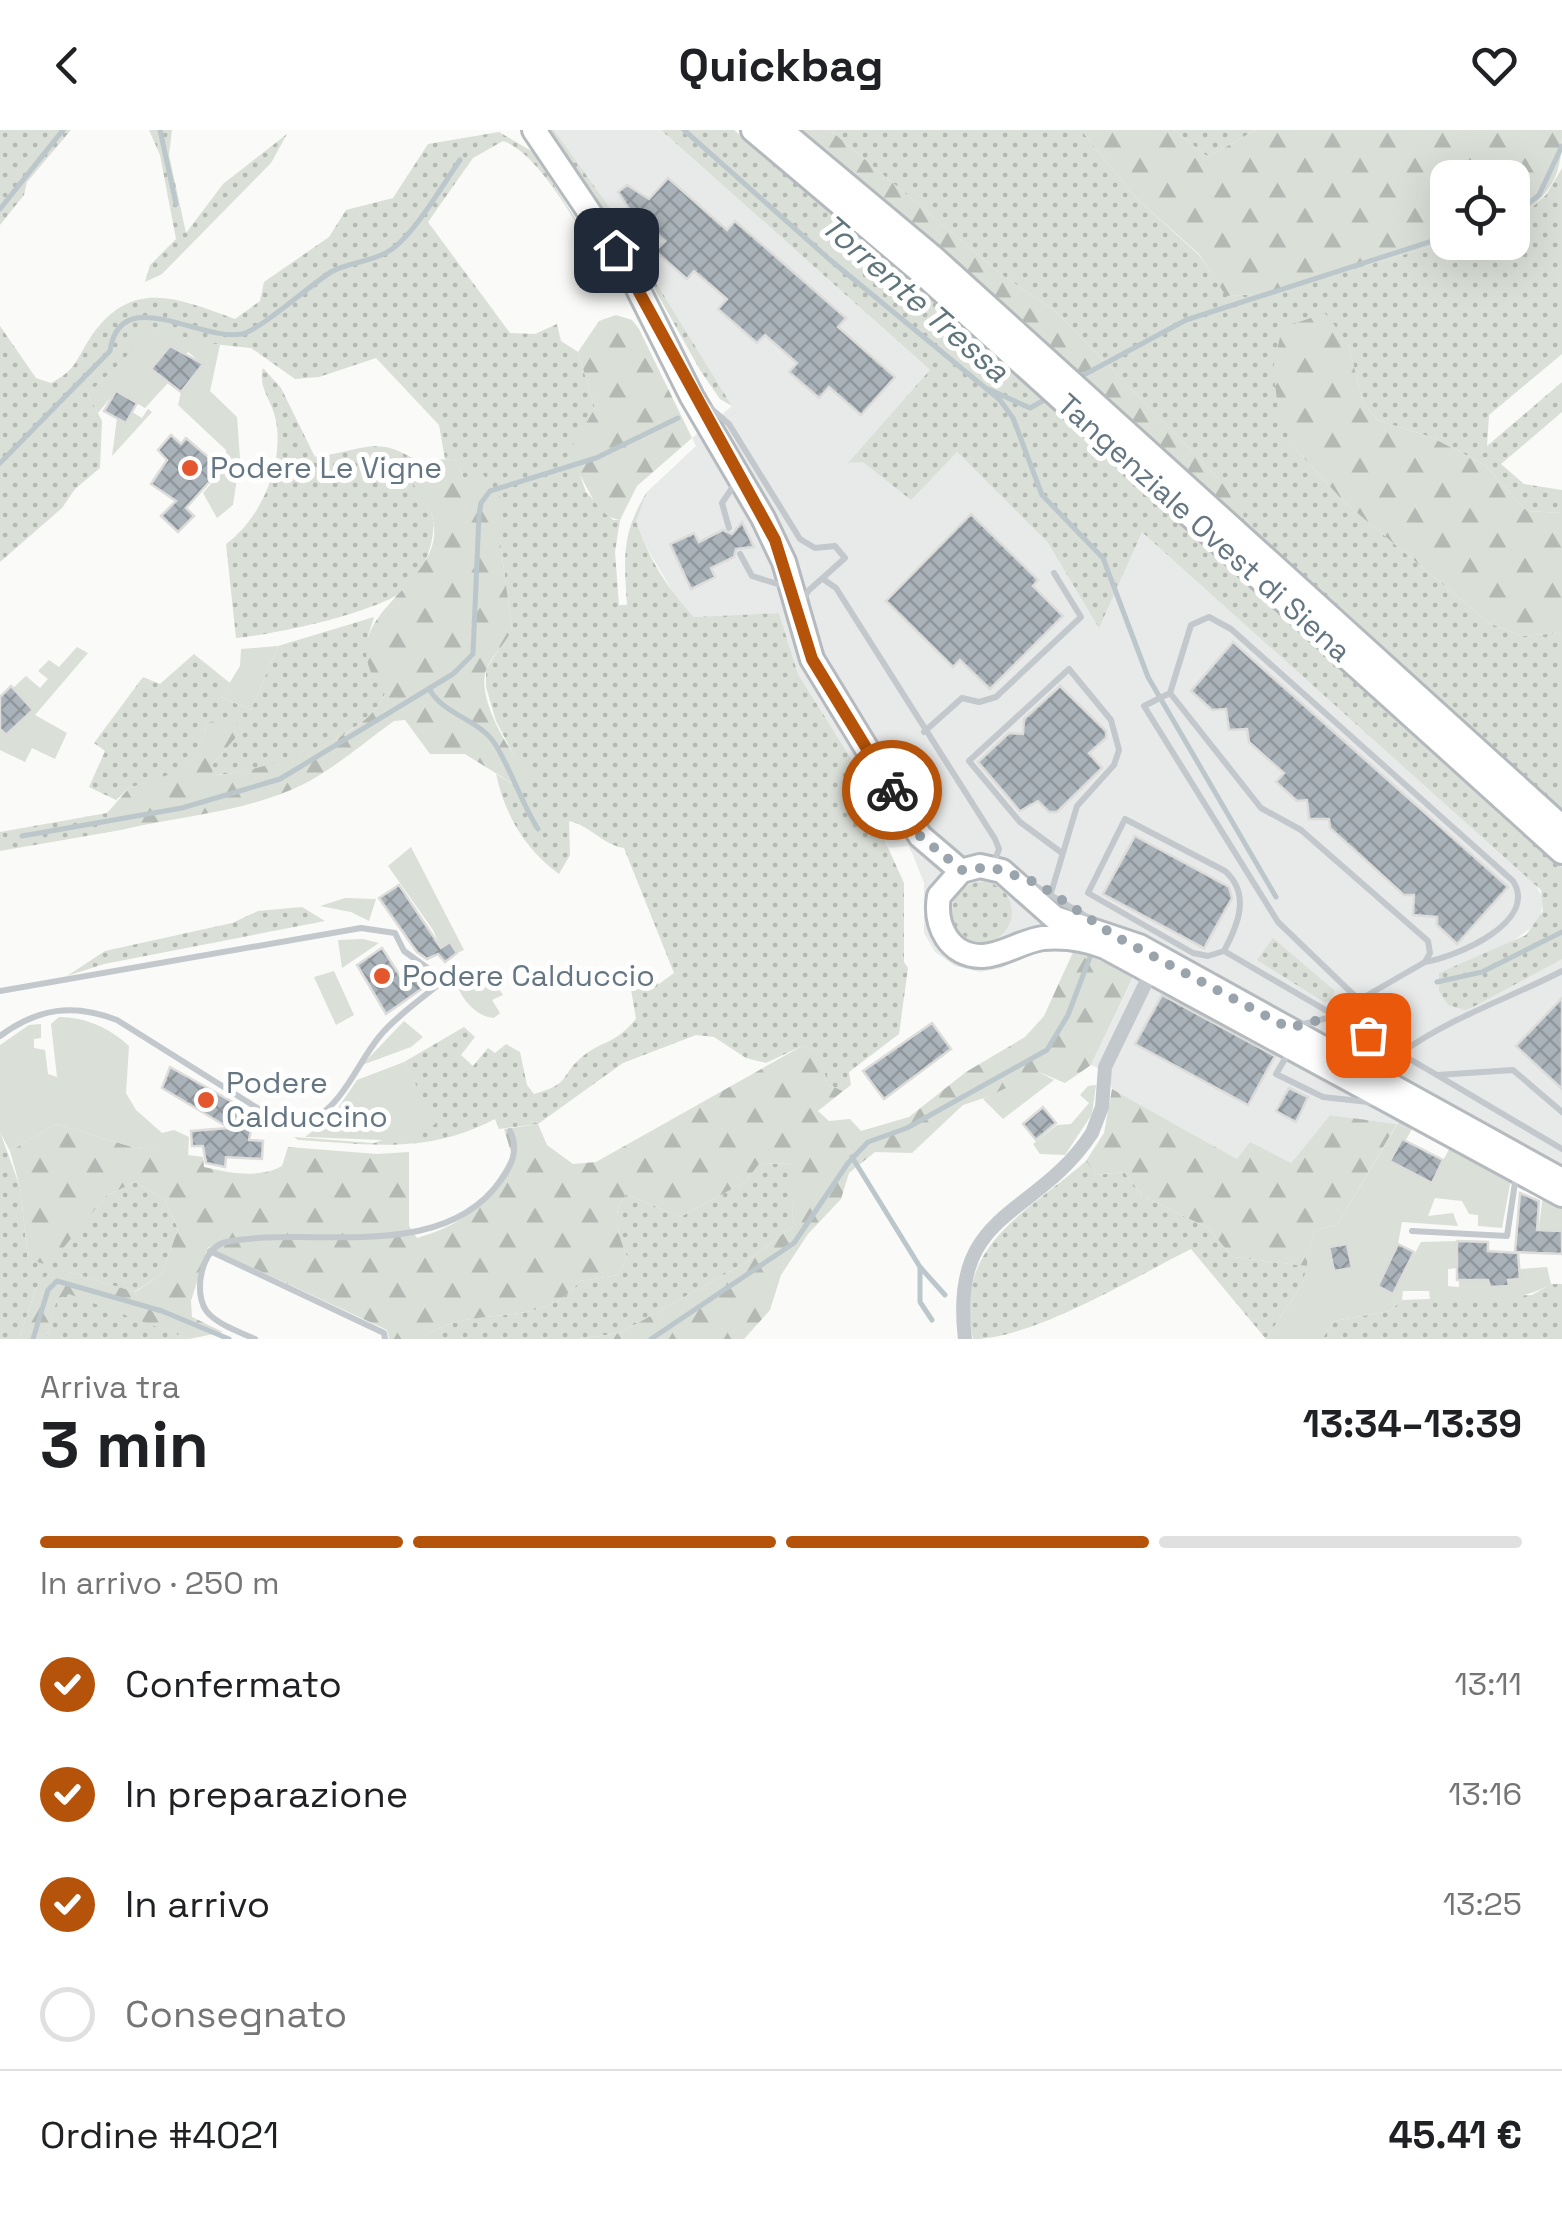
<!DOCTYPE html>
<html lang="it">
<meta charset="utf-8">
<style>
:root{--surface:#fff;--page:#f6f6f6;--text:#202124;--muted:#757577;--line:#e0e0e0;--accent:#b45309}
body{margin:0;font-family:"Space Grotesk",sans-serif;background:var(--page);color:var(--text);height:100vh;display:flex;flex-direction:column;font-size:38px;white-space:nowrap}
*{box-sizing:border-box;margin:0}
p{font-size:32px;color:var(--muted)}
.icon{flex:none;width:55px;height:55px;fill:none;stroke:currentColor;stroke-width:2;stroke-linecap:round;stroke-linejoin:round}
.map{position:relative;height:1209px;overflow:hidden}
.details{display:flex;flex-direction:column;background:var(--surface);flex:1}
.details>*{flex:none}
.controls{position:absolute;left:1430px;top:30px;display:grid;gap:20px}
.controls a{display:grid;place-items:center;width:100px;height:100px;border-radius:20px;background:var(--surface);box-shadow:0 10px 40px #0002;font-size:50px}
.pin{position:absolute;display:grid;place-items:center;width:85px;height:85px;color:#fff;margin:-42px;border-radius:20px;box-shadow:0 5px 15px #0006}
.courier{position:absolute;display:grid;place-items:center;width:100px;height:100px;margin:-50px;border:8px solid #b45309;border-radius:50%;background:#fff;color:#222;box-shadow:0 2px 12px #0007}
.head em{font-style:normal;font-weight:700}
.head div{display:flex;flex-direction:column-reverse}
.head{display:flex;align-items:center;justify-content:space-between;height:170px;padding:0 40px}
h1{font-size:65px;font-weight:700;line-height:75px}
.bar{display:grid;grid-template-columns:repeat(4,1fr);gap:15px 10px;align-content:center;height:120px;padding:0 40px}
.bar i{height:12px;border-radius:8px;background:var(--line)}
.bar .current{background:var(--accent)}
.bar p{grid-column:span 4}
.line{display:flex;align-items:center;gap:25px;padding:0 40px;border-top:2px solid var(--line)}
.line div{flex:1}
ol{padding:0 40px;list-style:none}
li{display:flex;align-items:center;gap:30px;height:110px}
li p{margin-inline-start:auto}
li .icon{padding:10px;border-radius:50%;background:var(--accent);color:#fff;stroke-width:4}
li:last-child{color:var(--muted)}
li i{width:55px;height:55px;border:5px solid var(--line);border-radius:50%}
header{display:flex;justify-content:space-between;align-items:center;height:130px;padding:0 40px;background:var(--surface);font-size:45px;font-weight:700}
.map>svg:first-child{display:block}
.built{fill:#e8e9e9}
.grass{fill:url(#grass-dots)}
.forest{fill:url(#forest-firs)}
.garden{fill:#dadfd7}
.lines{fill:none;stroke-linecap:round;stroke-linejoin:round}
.stream{stroke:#bbc7cb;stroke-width:5}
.building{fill:url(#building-cross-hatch);stroke:#dcdcda;stroke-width:2.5}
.primary-casing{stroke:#b5babe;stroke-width:28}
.trunk-casing{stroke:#b4b9bd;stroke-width:28}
.service{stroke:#c3c8cc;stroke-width:6}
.minor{stroke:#c3c8cc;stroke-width:14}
.primary{stroke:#fff;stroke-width:22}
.trunk{stroke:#fff;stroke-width:22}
.done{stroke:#99a4ac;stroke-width:10;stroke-dasharray:0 18}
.route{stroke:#b45309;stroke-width:12}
.poi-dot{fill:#e4572e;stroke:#fff;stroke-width:4}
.labels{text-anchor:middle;stroke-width:10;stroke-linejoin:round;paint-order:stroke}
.poi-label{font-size:30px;fill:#657683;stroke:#fff;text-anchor:start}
.street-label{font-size:30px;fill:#657683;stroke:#fff}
.water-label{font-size:32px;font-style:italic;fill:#60757c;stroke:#fff}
</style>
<header><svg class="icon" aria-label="back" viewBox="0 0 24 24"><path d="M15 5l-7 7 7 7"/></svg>Quickbag<svg class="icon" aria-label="heart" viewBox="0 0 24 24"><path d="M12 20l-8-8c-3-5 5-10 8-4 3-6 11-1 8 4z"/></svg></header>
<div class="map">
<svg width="1562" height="1209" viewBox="0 0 1562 1209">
<defs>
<pattern id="grass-dots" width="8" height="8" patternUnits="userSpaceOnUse" patternTransform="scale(2.5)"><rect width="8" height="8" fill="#dadfd7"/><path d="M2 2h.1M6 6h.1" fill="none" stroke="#b4b9b4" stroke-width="1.8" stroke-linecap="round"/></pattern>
<pattern id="forest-firs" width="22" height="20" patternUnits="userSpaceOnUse" patternTransform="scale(2.5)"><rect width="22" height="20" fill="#dadfd7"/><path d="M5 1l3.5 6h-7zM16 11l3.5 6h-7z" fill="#b4b9b4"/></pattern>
<pattern id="building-cross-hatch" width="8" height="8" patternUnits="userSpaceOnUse" patternTransform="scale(2.5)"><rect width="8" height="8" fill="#aab3b9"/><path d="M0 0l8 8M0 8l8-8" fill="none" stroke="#8e969c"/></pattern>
</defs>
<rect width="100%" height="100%" fill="#fafaf8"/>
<!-- built -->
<path class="built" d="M554,0h107l270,241 -82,92 107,-12 92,92 51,84 43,-96 391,349 11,20 -5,22 -34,25 -66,26v19l9,13 114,-46v248l-161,-89 -4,6 -67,-9 -39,48 -54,-4 -125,-70 -5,-17 -16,-7 43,-89 -66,-28 -33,2 -34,18 -21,4 -25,-6 -20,-14 -11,-19v-50l-11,-28 -5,-9 -19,2 -5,-9 9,-15 -95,-150 -19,-61 -85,4 -17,-18 -36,-61 -6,-17 12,-29 49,-46 -4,-8 40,-32 -120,-195z"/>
<!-- grass -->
<g class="grass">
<path d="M0,0h71l-44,52 -3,13 -24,30z"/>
<path d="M149,0h23l-3,25 17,78 37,-49 64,-50 -16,29 -109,111 -17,8 5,-17 26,-26 -16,-84z"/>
<path d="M546,0h8l58,81 120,195 -12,-7 -20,-29 -70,-125z"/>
<path d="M661,0h73l140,118 688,619v92l-87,47 -10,4 -17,-5 -9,-13v-19l87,-38 17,-24 -2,-21 -399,-358 -43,96 -51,-85 -91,-91 -46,48 -48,-38 -15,1 82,-93z"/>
<path d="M830,0h251l55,68 63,57 28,41 44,-3 176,-51h65l1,-19 33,-28 16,-27v186l-73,61 -2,31 75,-64v30l-61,52 23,20 38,6v23l-35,-2 -42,-46 -54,-28 -54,-17 -14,-18 -15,-59 -56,102 52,57 145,121 32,13 41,-3v180l-317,-286 -26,-48 -164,-168 -53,-36z"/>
<path d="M1174,0h82l-48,27z"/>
<path d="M499,2l34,20 88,139 -4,1c-23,-37 -73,-138 -114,-151l-30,17 -45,64 82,111 25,1 22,-10 4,17 17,11 17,56 -24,42 15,42 27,28h7l-5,32 4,53h8c-3,-48 -6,-71 20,-113l-11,29c11,35 33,70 58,96l85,-4 19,61 95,151 -9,14 20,44v79l4,6 -9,66 -50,38 2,13 -8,6 -16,-7 -7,-32 -18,-6 -36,17 -20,-5 -32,-21 -18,-2 -73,28 -85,61 -39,5 -4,-10c-69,36 -125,25 -197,21l-4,-3 79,6 62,-19 -31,-62 60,-35 11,10 -14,18 12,11 15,-18 7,5 11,-9 14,8 7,33 7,9c39,-11 24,-17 49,-38 21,-16 32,-12 53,-37l-6,-36 12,-8 17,9 15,-11 -50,-125c-21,-3 -33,-22 -55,-27l1,34 -11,19c-34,-25 -54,-59 -63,-100l22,13v-24l-22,-42 -10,-34v-18l26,-40 -12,-88v-42l-36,-20 -9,-20h-10l-6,-34 -63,-67 -57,19 -24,2 -44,-31 -58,-6 -39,-12 -66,64 14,27 -2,47 -25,21 -13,19 -62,54v-236l36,52 15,5c25,-13 25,-23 39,-45 41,-61 87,-40 145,-19l25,-18 4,-19 65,-45 17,-27 47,-12 35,-54z"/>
<path d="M263,238l18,20 34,69c49,-6 62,-24 106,7l-8,18c6,10 16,23 19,34 6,19 -9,60 -24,72 -31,25 -131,46 -172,50l-10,-94c38,-27 61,-89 48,-131 -5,-16 -16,-28 -11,-45z"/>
<path d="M374,487l-6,19 17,58c-21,47 -124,80 -172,81l-1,-10 26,-30 -30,-12 -19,46 -60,19 -13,12 -27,-13 16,-36 -11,-8 49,-66 17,7 34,-30 36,29 -9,14 30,13 27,-64z"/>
<path d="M107,683l4,13 10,4 -121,21v-19z"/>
<circle cx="982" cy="782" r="30"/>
<path d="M302,777l23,14 -221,43 -37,12 38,-25 127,-28 26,-12z"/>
<path d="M1273,808l62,53 -5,10 -6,1 -67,-42z"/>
<path d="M0,1002l20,55 8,72 26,-1 52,-62 29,-14 30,18 13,29 -16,45 -28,18 -65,-20 -33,16 -17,51h-19z"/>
<path d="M1086,1031l10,14 28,-3 19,24 65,32 25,29 74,9 -4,17 -37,56 -75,-90c-56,28 -158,90 -218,90 -20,-95 52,-124 113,-178z"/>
<path d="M792,1033l1,63 -48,37 -125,70 -42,6h-149v-6c52,-30 111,-2 151,-52l38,-6 9,-18c-8,-22 -18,-44 0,-63l53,23 65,-35 14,-18z"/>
<path d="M1551,1154h11v55h-240l12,-18 56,-10 12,-11 130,-5z"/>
<path d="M69,1163l120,46h-143l11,-41z"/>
</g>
<!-- forest -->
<g class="forest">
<path d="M797,0h33l172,145 53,36 164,168 24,33 2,15z"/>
<path d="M1081,0h93l34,27 48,-27h306c0,50 -10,60 -47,92l-3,-44h-64l-1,64 -176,51 -45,3 -27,-42 -63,-56z"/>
<path d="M1325,183l23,30 15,59 14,18 54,17 54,28 42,46 35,2v120l-41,3 -32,-13 -145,-121 -52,-57 -14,-38 -5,-38 9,-41z"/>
<path d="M616,185l16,5 7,9 53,109 -55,48 -17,34c-28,-4 -32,-41 -50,-58v-12l25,-42 -17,-56 21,-31z"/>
<path d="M455,329l9,20 19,-5 18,25 -1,42 12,88c-6,15 -21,27 -26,41 -10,31 27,87 46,109l-5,8h-9l-53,-33h-35l-25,-34 -11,1c-25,18 -50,39 -76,55 -59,36 -133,38 -197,54l-10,-4 -4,-13 22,-25 60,-20 19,-45 14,-5 15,5 1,12 -26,30 1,10h7c47,-6 145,-34 165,-81 -67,-81 68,-105 47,-178 -3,-11 -14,-24 -20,-34l15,-22z"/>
<path d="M1074,820l60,25 -43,90 -26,18 -26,-11 -34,19 -42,14 -51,48 -37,-1 -26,21 -8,26 -33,35 -27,41 -11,35 -26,29h-166l42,-6 125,-70 48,-37 -2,-63 -32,1 -14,18 -65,35 -53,-23c-18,19 -8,41 0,63l-9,18 -38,6c-40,50 -99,22 -151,52v6h-40l-2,-9 -179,-83 -17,54 1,16 31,15 -34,7 -120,-45 -12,5 -11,40h-27l17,-51 12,-14 21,-2 66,20 27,-18 16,-45 -13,-29 -30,-18 -29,14 -51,62 -11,6 -16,-5 -8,-72 -10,-36 46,-27 80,24 67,9 1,10c26,6 54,12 78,-1l6,-19 89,7 32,-2v74l8,12c54,-16 68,-36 95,-83l-8,-26 34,-5 9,21 26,19 23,-2 206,-116 19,6 6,32 16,7 -25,20 11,10 21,-2 11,12 48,-14 57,-45 59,-35 19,-21z"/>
<path d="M1112,959l125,70 13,-17 41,21 39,-48 67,9 -60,101 -23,5 -7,36 -74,-9 -25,-29 -65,-32 -19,-24 -28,3 -10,-14 18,-28z"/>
</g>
<!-- garden -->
<g class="garden">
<path d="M154,200l66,15 -10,46 27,26 3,42 -7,46 -16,13 -14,-25 24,-28 -1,-15 -48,-45 3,-13 22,-28 -15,-12 -4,5 -15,-11 -17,23 16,14 -23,25 -29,-17 -18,22 -10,-19 42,-41 7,-20z"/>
<path d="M148,279l4,3 -40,44 5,-38 9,5 6,-11 10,6z"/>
<path d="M278,516l-27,64 -30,-13 19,-31 1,-17z"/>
<path d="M77,517l11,6 -53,62 32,18 -12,26 -23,-11 -7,14 -25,-12v-21l6,6 27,-25 -20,-22 13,-12 14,12 8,-9 -10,-8 11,-11 10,7z"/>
<path d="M411,717l53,103 -7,3 -7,-11 -9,6 -8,-18 -45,-64z"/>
<path d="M345,768l31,1 -7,22 -18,-9 -31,-6z"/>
<path d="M363,809l16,4 -37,25 -4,-28z"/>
<path d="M334,841l20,44 -18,10 -22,-48z"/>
<path d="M492,849l11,16 -11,5 8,13 -6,5c-16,-1 -31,-17 -36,-31z"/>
<path d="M59,887c26,0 51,11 70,29l-3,47 10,17 26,23 12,-3 15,7 -1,19 -52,-8 -80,-24 -46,27 -10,-19v-87l29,-20 12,-1v14l-7,1v9l11,2 3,24 9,3 -6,-53z"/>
<path d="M404,891l19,16 -12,10 -49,18z"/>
<path d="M404,932l32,61 -29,18 -102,-4 29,-23 23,-34z"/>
<path d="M1039,942l15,8 -51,39 -20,-20z"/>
<path d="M1096,955l-4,29 -27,41 -25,-1 -7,-10 24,-19 14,-1 18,-21 -9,-8 8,-9z"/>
<path d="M1401,988l13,7 -8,15 -4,-1 29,43 20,-36 60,33 -9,49 -24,-2v-11l-9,-1 -7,-13 -27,-3 -7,18 25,-3 5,13 -56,-4 -4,22 -20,43 15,7 28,-52 36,-1v27l-9,1v17l11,1v-7h29l2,7 19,-1 -1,-6 12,-1v-10l27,-2 4,17c-35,21 -81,15 -121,16l-1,-9h-26l-1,9 -12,11 -56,10 -12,18h-56l37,-56 11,-53 23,-5z"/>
<path d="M1543,1066l19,11v24l-26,16z"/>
</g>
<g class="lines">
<!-- stream -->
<g class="stream">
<path d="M160,0l16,74"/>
<path d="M684,0l145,129 171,141 13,18 29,77 61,63 45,119 128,220"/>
<path d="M0,79l63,-79"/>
<path d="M1512,87l27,-22 23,-49"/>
<path d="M1078,248l108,-58 262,-84"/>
<path d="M988,259l42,19 18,-10"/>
<path d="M0,333l110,-112c10,-69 90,-9 132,-17 18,-4 68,-49 89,-62 18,-10 41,-10 58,-21 24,-14 54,-67 71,-91"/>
<path d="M430,560c13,24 50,30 65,54 17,27 26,58 43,85"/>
<path d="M22,706l160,-28 98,-29 173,-105 20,-20 6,-139 2,-12 9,-12 106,-33 82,-40"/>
<path d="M1437,852l45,-10 80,-40"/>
<path d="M852,1027l68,110 25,28"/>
<path d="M920,1137v35l12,18"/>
<path d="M33,1209l15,-49 9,-9 105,30 67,28"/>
<path d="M651,1209l143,-96 54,-80 20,-21 39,-14 140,-78 21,-35 22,-58"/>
</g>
</g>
<!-- building -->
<g class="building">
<path d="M668,48l59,52 8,-9 111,97 -8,9 57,50 -34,38 -32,-28 -10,11 -30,-26 8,-9 -32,-28 -8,8 -39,-34 9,-10 -33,-28 -7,8 -32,-28 10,-10 -36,-32 -11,-17 9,-7 22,14z"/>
<path d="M170,216l33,18 -22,28 -30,-23z"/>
<path d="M116,261l21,12 -11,20 -22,-12z"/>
<path d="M171,305l10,9 5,-6 22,19 4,-4 13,11 -39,44 8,8 -16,16 -17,-16 15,-15 -25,-17 16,-24 -9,-10z"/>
<path d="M971,384l67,66 -5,6 30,30 -73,73 -30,-29 -7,7 -67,-66z"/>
<path d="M742,392l12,25 -18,2 -2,8 -23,11 4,9 -24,12 -21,-45 24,-11 5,9 24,-12 9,4z"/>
<path d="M1233,512l275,245 -51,57 -20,-19v-8l-24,-2 1,-20h-10l-74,-67 -1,-9h-20l-2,-19 -10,1 -21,-19 8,-9 -35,-31 -2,-13 -18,1 -3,-21 -14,1 -21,-19z"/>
<path d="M11,556l22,24 -27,25 -6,-6v-32z"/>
<path d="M1060,556l46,45v7l-17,15 13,15 -45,44h-8l-11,-11 -18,10 -42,-49 31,-29 14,1 1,-15z"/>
<path d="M1135,706l94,51 3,11 -28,50 -101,-54z"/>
<path d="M399,755l42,63 9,-6 7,11 -12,9 -7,-8 -11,5 -10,-7 -38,-54z"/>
<path d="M382,818l20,31 15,-10 13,14 -44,31 -29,-49z"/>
<path d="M1162,865l113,61 -27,49 -113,-61z"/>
<path d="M1562,868v91l-46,-43z"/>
<path d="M932,893l19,26 -67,50 -21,-28z"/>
<path d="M170,937l84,47 -5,26 14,1 -1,18 -36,-2 -1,10 -19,-4 -3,-17h-11l-1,-15 38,-3 -67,-40z"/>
<path d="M1289,958l19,9 -12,25 -20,-11z"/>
<path d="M1043,977l13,16 -20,17 -13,-16z"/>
<path d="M1402,1009l41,21 -11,23 -42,-22z"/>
<path d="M1520,1063l19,8 -2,29 25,1v23l-47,-2z"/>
<path d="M1457,1111l31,1v9l30,2 2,26 -12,1 1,6 -19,1 -2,-7h-31z"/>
<path d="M1347,1114l5,24 -18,3 -5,-24z"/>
<path d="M1398,1114l16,8 -21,42 -15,-8z"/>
</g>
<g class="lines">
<defs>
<g id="primary">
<path d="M534,0l95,141 63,126 71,121 21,44 28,97 108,177 41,35"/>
<path d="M1562,1050l-423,-234 -84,-28 -53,-47 -22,-5 -19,5 -22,25c-5,29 10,61 44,60 20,-1 39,-15 60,-18 22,-2 42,1 62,9l457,248"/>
</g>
<g id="trunk">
<path d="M753,0l169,143 640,579"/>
<path d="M781,0l153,128 628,569"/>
</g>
</defs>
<!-- primary casing -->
<use href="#primary" class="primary-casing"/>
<!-- trunk casing -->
<use href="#trunk" class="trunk-casing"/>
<!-- service -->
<g class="service">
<path d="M707,275l22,19 71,115 15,9 20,-2 10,12 -37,33 -6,12"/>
<path d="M729,398l-7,-25 14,-21"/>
<path d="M740,424l12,22 32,10"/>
<path d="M823,449l13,9 159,251 4,10 -5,14"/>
<path d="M1170,563l91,115 40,22 127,111 2,12 -5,9 -66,38 -81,-78 -134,-216 26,-13 21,-68 18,-8 22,12 282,252c26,41 -57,76 -88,81"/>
<path d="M924,602l38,-34 17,4 17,-5 85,-80 -27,-44"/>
<path d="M1024,749l65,39"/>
<path d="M1051,763l26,-87 37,-41 5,-15 -8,-30 -42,-51 -100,92 51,61 42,31"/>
<path d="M1224,821c14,-26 27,-57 1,-80l-100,-52 -37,74 105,60 15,3 16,-5 213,124"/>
<path d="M0,861l361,-63 34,5 9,18 40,29c-21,18 -48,36 -65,57 -30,37 -48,103 -106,81l-156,-98c-44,-17 -79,-12 -117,16"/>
<path d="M1335,886l2,32"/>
<path d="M1300,895l35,-9 24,-16"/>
<path d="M1289,922l-13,22 47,23 54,6"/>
<path d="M1401,923c48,-35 107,-54 161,-82"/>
<path d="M1562,982l-49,-42 -76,5 125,74"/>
<path d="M1412,1101l95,5 9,-60"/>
<path d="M210,1121l174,82 1,6"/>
<path d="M255,1209c-15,-7 -36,-14 -47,-26 -16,-18 -7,-66 18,-71 85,-17 215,23 275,-62 11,-15 18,-31 9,-49"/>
</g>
<!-- minor -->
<path class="minor" d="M965,1209c-16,-131 70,-119 127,-206l10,-26 3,-40 47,-97"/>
<!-- primary -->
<use href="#primary" class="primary"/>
<!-- trunk -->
<use href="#trunk" class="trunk"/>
</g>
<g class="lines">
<!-- done -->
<path class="done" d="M892,660l28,46 42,34 29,-3 46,16 78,53 174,92 45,-12 34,19"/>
<!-- route -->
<path class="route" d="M616,120l159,290 37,119 80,131"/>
</g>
<!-- markers -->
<g class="poi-dot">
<circle cx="190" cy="338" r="10"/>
<circle cx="382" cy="846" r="10"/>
<circle cx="206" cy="970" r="10"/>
</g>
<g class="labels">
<!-- poi labels -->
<g class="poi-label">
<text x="210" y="348">Podere Le Vigne</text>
<text x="402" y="856">Podere Calduccio</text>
<text x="226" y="963">Podere<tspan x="226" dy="34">Calduccino</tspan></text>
</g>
<!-- street labels -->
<g class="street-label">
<text transform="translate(1204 398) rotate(42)" y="10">Tangenziale Ovest di Siena</text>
</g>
<!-- water labels -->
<g class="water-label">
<text transform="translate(915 168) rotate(41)" y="11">Torrente Tressa</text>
</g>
</g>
</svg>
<div class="controls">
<a><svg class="icon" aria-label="locate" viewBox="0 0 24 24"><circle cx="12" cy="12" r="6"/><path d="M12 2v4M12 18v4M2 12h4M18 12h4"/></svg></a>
</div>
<div class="pin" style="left:1368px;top:905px;background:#ea580c"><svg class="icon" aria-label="bag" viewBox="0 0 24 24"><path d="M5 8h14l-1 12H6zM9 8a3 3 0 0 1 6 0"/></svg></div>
<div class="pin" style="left:616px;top:120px;background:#1f2937"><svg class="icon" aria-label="home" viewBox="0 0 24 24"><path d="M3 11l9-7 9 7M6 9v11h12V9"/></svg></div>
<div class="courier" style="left:892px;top:660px"><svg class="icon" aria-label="bike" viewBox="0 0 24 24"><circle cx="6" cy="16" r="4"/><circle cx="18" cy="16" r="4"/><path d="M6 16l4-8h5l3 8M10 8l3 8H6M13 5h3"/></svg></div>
</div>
<section class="details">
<div class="head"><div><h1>3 min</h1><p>Arriva tra</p></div><em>13:34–13:39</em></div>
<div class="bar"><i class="current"></i><i class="current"></i><i class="current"></i><i></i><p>In arrivo · 250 m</p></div>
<ol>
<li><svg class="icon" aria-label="check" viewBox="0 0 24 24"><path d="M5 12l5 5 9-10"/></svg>Confermato<p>13:11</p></li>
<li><svg class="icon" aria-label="check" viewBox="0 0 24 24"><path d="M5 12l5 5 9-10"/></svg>In preparazione<p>13:16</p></li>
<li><svg class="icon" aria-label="check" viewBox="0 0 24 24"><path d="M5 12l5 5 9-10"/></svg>In arrivo<p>13:25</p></li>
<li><i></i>Consegnato</li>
</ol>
<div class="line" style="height:130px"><div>Ordine #4021</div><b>45.41 €</b></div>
</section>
